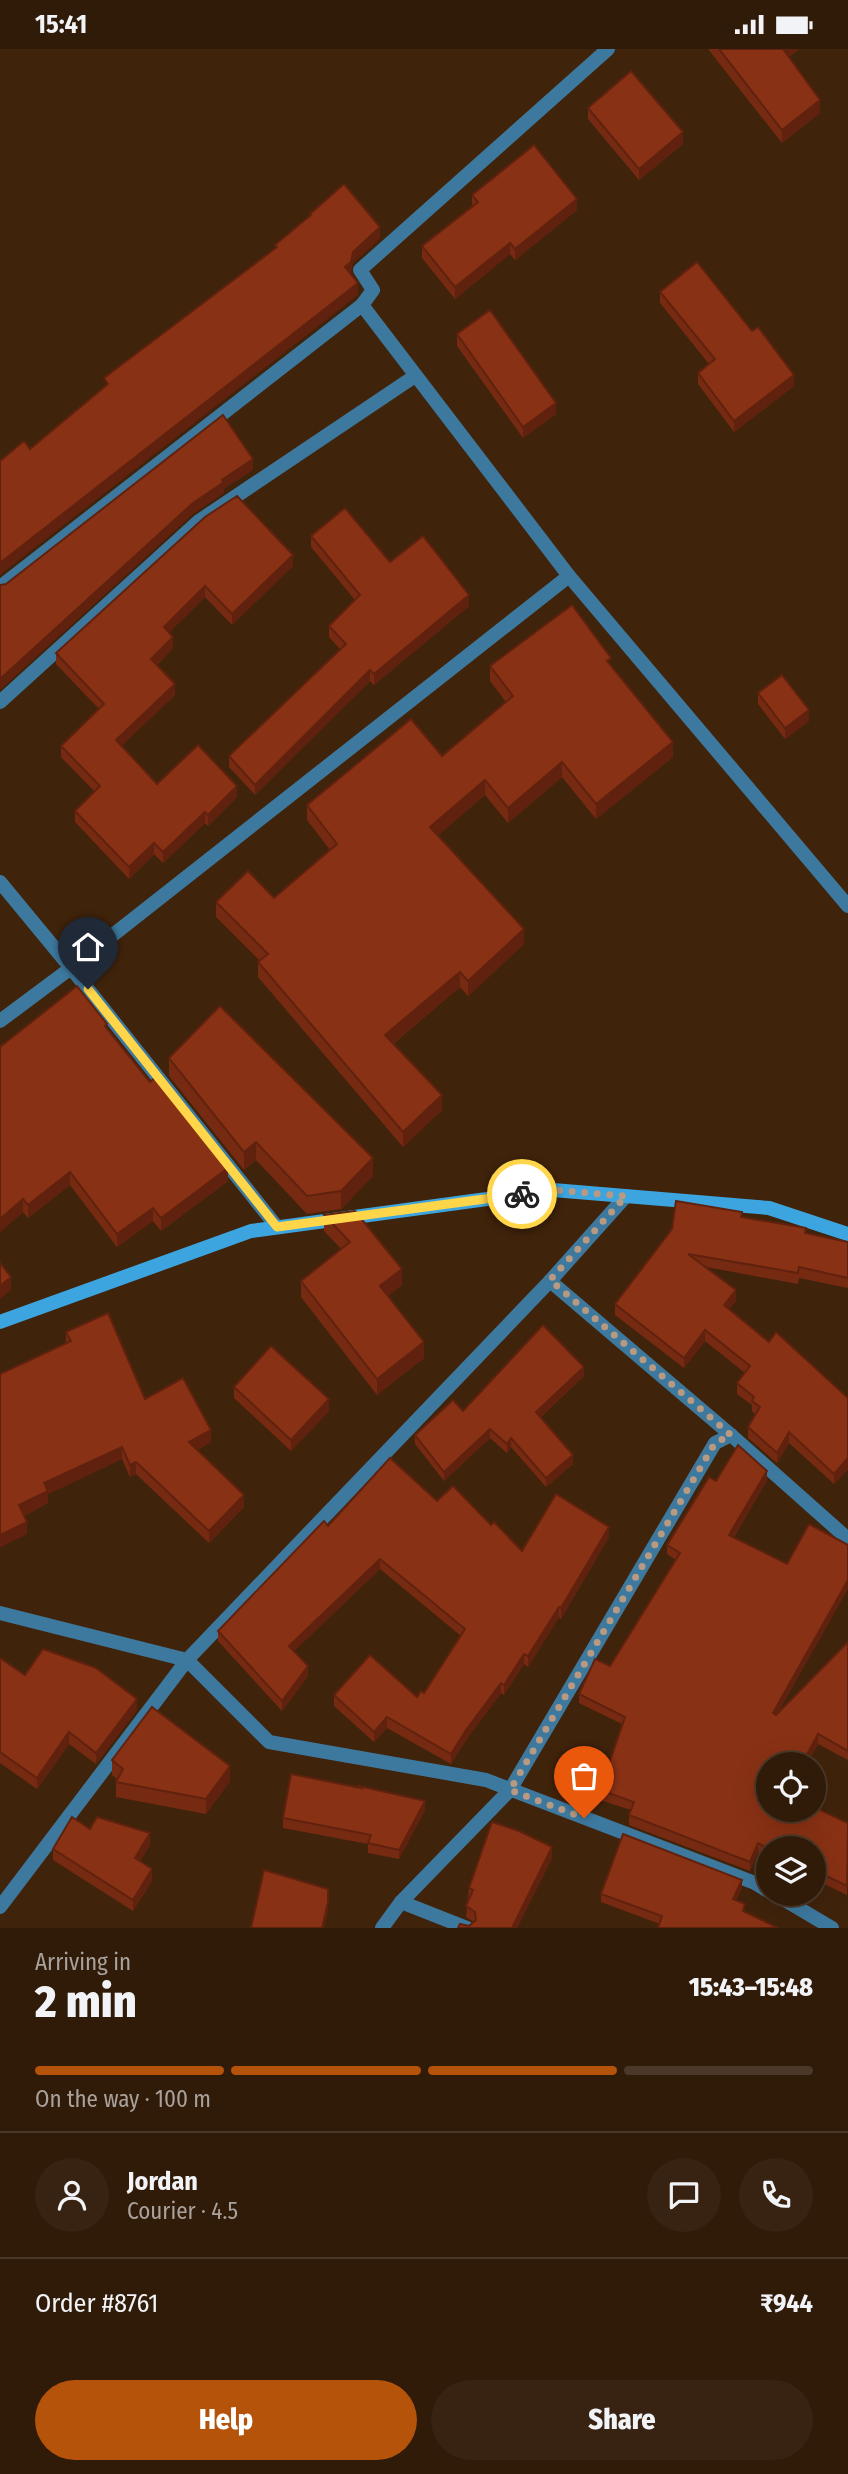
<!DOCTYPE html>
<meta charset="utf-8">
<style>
:root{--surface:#301a08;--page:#382312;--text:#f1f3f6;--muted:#a8a19c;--line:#4b3829;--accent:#b45309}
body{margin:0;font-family:"Fira Sans Condensed",sans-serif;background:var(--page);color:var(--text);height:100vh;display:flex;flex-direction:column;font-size:26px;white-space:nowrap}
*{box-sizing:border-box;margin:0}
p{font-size:23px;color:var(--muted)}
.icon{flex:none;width:38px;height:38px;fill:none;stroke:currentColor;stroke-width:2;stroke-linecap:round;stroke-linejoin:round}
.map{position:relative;height:1879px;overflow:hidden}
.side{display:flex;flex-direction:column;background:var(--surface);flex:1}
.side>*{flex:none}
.buttons{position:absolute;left:756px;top:1703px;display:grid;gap:14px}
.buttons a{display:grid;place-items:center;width:70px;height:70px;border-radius:50%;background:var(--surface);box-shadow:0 7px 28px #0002,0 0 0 2px var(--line);font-size:35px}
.pin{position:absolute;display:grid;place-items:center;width:60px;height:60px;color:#fff;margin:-72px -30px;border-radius:50% 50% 50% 0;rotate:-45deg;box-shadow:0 0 7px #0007}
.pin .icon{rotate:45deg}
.courier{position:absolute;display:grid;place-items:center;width:70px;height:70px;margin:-35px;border:5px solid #ffd54a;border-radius:50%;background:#fff;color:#222;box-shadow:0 2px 9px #0007}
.head em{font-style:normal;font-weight:800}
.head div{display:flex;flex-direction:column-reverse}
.head{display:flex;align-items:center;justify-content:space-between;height:119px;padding:0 35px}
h1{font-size:46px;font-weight:800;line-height:52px}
.bar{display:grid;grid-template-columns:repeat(4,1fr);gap:10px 7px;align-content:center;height:84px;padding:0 35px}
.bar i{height:9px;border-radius:5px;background:var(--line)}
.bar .selected{background:var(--accent)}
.bar p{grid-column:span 4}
.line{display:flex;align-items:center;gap:18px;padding:0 35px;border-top:2px solid var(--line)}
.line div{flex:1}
.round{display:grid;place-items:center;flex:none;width:74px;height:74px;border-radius:37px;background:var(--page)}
.cta{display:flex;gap:14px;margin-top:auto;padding:14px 35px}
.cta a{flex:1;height:80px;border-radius:42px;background:var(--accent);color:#fff;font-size:28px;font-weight:800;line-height:80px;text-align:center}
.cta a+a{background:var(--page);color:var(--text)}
.status{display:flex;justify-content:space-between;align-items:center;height:49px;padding:0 35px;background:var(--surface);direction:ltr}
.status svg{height:19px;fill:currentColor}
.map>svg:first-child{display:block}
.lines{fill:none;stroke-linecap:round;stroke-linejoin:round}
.minor{stroke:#3d799e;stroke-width:14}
.secondary{stroke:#3ca5df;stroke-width:14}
.wall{fill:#762a11}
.shaded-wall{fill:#60220e}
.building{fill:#893114;stroke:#60220e;stroke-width:2}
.done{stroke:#b89981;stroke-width:7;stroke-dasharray:0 12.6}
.route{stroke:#ffd54a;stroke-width:9}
</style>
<div class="status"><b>15:41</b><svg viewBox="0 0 49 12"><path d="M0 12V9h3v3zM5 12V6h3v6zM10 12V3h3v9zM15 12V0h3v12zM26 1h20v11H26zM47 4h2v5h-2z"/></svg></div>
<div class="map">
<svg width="848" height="1879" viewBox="0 0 848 1879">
<rect width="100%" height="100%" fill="#40230b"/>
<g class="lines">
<!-- minor -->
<g class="minor">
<path d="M362,256l11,-15 -13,-20 248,-221"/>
<path d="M569,527l279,330"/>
<path d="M0,538l362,-282 207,271 -498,392 206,259"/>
<path d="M0,653l199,-181 216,-145"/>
<path d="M0,833l71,86 -71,53"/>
<path d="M550,1232l181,154 117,104"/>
<path d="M0,1564l187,47 363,-379 76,-85"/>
<path d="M773,1844l59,35"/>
<path d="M401,1853l66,26"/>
<path d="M0,1858l187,-247 82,82 217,38 269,103 13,8"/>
<path d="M382,1879l19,-26 109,-112 205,-347 16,-8"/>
</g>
<!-- secondary -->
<path class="secondary" d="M0,1273l251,-91 302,-41 216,18 79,26"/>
</g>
<!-- wall -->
<g class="wall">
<path d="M708,0h91l-10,8 31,56 -38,30z"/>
<path d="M588,59l95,36 -44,36 -51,-61z"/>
<path d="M472,146l105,15 -62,50 -5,-6 -55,45 -33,-41v-12l50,-40z"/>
<path d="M660,243l92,39 42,55 -60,46 -36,-48v-11l11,-9 -49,-61z"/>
<path d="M457,285l99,80 -33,24 -66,-92z"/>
<path d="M205,468l88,49 -61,59 -27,-28 -36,35 4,16 -16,17 18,30 -54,51 36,38 80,13 -29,29 -3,-3 -42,40 -9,-9 -25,25 -54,-57v-11l20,-19 -34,-35v-11l38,-37 -43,-45v-11z"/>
<path d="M311,487l79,26 79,44 -95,79 -4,-4 -115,114 -26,-28v-11l111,-107 -11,-12v-11l26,-26 -44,-53z"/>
<path d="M611,616l62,92 -77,62 -34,-42 -54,46 -23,-28 -48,41 87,108 -56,52 -8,-9 -67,57 49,66 -39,37 -145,-170v-15l2,-1 -44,-44v-15l58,-4 56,-48 -23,-30v-15l135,-49 64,-54 -16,-21v-15z"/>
<path d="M758,644l51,28 -24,18 -27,-35z"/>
<path d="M107,980l121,152 -67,50 -8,-10 -36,26 -47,-62 -42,33 -5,-6 -23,20v-185z"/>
<path d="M169,1009l204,118 -32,33 -34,5 -51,-54 -12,10 -75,-94z"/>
<path d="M324,1166l78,70 -14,11 36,62 -47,37 -76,-98v-16l40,-32 -17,-18z"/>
<path d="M742,1168l64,16 42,9v46l-49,-10 -1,6 -92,-17 30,34 -7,8 40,33 79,56v71l-14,15 -45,-41 -12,20 -29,-25v-11l8,-12 -4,-4v-6l-15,-11v-11l8,-10 -40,-32 -21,27 -69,-53v-11z"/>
<path d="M66,1283l79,67 66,43 -14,8 47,57 -35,36 -73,-69 -6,3 -8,-18 -74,35v9l-24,13 3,18 -27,13v-173l66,-31z"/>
<path d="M584,1327l-43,41 32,47 -27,23 -35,-40 -4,6 -17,-15 -46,43 -29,-37v-9l48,-24z"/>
<path d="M234,1338l95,24 -38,40 -57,-53z"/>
<path d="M767,1431l-33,57 44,175 70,-70v118l-30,-16 -11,20h-39v45l80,14 -1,72 -33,-16v-31h-46v9l-10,-5 -8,19 -121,-46v-10l2,-5 -31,-10v-10l22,-66 -43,-21v-9l31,-28 66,-106 -9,-6v-9l49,-64z"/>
<path d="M437,1452l54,24 31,26 87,-14 -48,82 -2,-2 -31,50 -4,-3 -20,31 -3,-2 -35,47 -15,24 -64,-36 -13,14 -40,-36v-11l83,2 7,-4 37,-57 -81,-67 -86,82 14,25 -26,35 -64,-70v-10l110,-105z"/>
<path d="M0,1609l25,17 112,35 -41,54 -27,-20 -32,45 -37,-26z"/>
<path d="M112,1711l118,21 -24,33 -90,-17v-15l1,-3 -5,-4z"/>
<path d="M359,1737l66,24 -26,49 -31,-6v-9l-85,-16v-10l76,-31z"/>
<path d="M90,1780l60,16 -10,16 12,20 -19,30 -80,-51v-11z"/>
<path d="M552,1809l-35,70h-59l11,-2 5,-4 -8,-5 3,-29z"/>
<path d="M742,1839l-6,12 -76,24 -59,-22v-8z"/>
</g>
<!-- shaded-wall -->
<g class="shaded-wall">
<path d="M782,0h17l-17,12z"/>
<path d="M820,51v13l-38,30v-13z"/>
<path d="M683,83v12l-44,36v-11z"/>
<path d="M577,150v11l-62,50v-11z"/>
<path d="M380,178v12l-27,24 -2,10 -6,6v-12l8,-15z"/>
<path d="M510,194v11l-55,45v-12z"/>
<path d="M358,234v12l-358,280v-12z"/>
<path d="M794,326v11l-60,46v-11z"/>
<path d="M556,354v11l-33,24v-11z"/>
<path d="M253,410v11l-29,19v4l-31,21 -193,176v-11l193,-176 29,-23z"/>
<path d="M293,506v11l-61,59v-11z"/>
<path d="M205,537v11l-41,41v-11z"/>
<path d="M469,546v11l-95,79v-11z"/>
<path d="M173,588v11l-22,22v-11z"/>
<path d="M370,621v11l-115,114v-10z"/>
<path d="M175,635v11l-59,56v-11z"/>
<path d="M809,661v11l-24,18v-11z"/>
<path d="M673,693v15l-77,62v-15z"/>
<path d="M562,713v15l-54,46v-15z"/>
<path d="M485,731v15l-55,47v-15z"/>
<path d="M237,737v11l-29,29v-11z"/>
<path d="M205,763v11l-42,40v-11z"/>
<path d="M154,794v11l-25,25v-12z"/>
<path d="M524,880v15l-56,52v-15z"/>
<path d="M460,923v15l-75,63v-15z"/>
<path d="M442,1046v15l-39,37v-15z"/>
<path d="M256,1093v18l-12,10v-18z"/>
<path d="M373,1109v18l-32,33v-18z"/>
<path d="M228,1119v13l-67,50v-13z"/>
<path d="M70,1123v13l-42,33v-13z"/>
<path d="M23,1150v13l-23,20v-13z"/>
<path d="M153,1159v13l-36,26v-13z"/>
<path d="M402,1220v16l-22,17v-16z"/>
<path d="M11,1228v13l-11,9v-13z"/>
<path d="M736,1241v11l-12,15v-11z"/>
<path d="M705,1281v11l-21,27v-10z"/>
<path d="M424,1293v16l-47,37v-16z"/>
<path d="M584,1318v9l-48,45v-9z"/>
<path d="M329,1350v12l-38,40v-11z"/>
<path d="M490,1380v9l-46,43v-9z"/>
<path d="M211,1381v12l-22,13v-13z"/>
<path d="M789,1383v11l-12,20v-10z"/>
<path d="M511,1389v9l-4,6v-9z"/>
<path d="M122,1398v12l-74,35v9l-29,15v-13l25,-22z"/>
<path d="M573,1406v9l-27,23v-9z"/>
<path d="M848,1409v11l-14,15v-10z"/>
<path d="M136,1413v12l-6,3v-12z"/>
<path d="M767,1422v9l-38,64v-9z"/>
<path d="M244,1446v12l-35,36v-12z"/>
<path d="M27,1473v12l-27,13v-12z"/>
<path d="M609,1478v10l-48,82v-11z"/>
<path d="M380,1510v10l-91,87v-10z"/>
<path d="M848,1531v9l-75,133v-9z"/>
<path d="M559,1558v10l-31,50v-11z"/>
<path d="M524,1605v10l-20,31v-10z"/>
<path d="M308,1617v10l-26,35v-10z"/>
<path d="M501,1634v10l-35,47 -15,24v-10l15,-24z"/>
<path d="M137,1650v11l-41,54v-11z"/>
<path d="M387,1668v11l-13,14v-10z"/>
<path d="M69,1683v12l-32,45v-11z"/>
<path d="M818,1685v10l-11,20h-5z"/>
<path d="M230,1717v15l-24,33v-15z"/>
<path d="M425,1752v9l-26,49v-9z"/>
<path d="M150,1784v12l-15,24v-11z"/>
<path d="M758,1794v9l-8,19v-9z"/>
<path d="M552,1798v11l-35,70h-5z"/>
<path d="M152,1820v12l-19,30v-11z"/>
<path d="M742,1831v8l-9,19v-8z"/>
<path d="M328,1853v9l-4,17h-2z"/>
</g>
<!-- building -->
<g class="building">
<path d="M719,0h64l37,51 -38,30z"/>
<path d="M631,22l52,61 -44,37 -51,-61z"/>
<path d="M534,96l43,54 -62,50 -5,-6 -55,44 -33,-41 56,-44 -6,-7z"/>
<path d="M344,135l36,43 -27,25 -2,10 -6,5 13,16 -358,280v-102l24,-20 6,8 78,-65 -4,-6 173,-131 -2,-2 36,-30 -1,-1z"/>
<path d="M697,213l55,69 6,-4 36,48 -60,46 -36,-48 17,-14 -55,-67z"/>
<path d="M490,261l66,93 -33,24 -66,-93z"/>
<path d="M223,366l30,44 -31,21 2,2 -31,21 -193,176v-94l6,-1z"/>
<path d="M237,447l56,59 -61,59 -27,-28 -41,41 9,10 -22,22 24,25 -59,56 41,44 41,-39 39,41 -29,29 -3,-3 -42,40 -9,-9 -25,24 -54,-56 25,-25 -39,-40 43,-42 -48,-51 149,-136z"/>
<path d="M345,459l45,54 33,-26 46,59 -95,79 -4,-4 -115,115 -26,-29 117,-112 -17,-18 31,-31 -49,-59z"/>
<path d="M572,556l39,53 -4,3 66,81 -77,62 -34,-42 -54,46 -23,-28 -55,47 94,102 -56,52 -8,-9 -75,63 57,60 -39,37 -145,-170 10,-8 -52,-52 32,-31 26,27 63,-54 -30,-39 104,-86 31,37 71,-60 -23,-30z"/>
<path d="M782,626l27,35 -24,18 -27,-35z"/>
<path d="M77,937l30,38 -2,2 45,56 6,-5 72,91 -67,50 -8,-10 -36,26 -47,-62 -42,33 -5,-6 -23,20v-172z"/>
<path d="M220,957l153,152 -32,33 -34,5 -51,-54 -12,10 -75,-94z"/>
<path d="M676,1152l66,11 -1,5 65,11 -1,5 43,9v36l-49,-11 -1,6 -110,-19 48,36 -12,15 45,37 7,-10 72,66v60l-14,16 -45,-42 -12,21 -29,-26 12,-20 -8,-6 2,-4 -17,-14 13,-17 -45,-36 -21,28 -69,-54 57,-75z"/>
<path d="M355,1162l47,58 -22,17 44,56 -47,37 -76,-98 49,-39 -26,-27z"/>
<path d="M0,1214l11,14 -11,9z"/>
<path d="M108,1264l37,86 38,-21 28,52 -22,12 55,53 -35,36 -73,-69 -6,3 -8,-18 -78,36 4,8 -29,14 8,17 -27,13v-161l71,-33 -5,-9z"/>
<path d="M543,1276l41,42 -48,45 37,43 -27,23 -35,-40 -4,6 -17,-15 -46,43 -29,-37 38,-35 10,11z"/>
<path d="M271,1297l58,53 -38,41 -57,-53z"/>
<path d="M738,1396l29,26 -38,64 58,29 22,-40 39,21v35l-75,133 3,2 72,-73v109l-30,-17 -16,30h-34v45h46v-2l34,16 -1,63 -33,-16v-22h-46l-10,-5 -8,19 -121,-47 5,-13 -34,-12 25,-73 -46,-23 16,-35 15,7 70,-113 -13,-8 42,-68 7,4z"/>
<path d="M390,1409l47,43 16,-15 38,39 3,-3 28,29 34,-57 53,33 -48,81 -2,-1 -31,49 -4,-2 -20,31 -3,-2 -35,47 -15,24 -64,-37 -13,15 -40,-37 36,-40 47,42 4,-6 3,2 41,-64 -85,-70 -91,87 19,20 -26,35 -64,-70 106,-110 4,5z"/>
<path d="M43,1600l53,19 41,31 -41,54 -27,-21 -32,46 -37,-26v-94l25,17z"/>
<path d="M152,1658l78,59 -24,33 -90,-17 7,-13 -11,-9z"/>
<path d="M291,1725l70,14 -2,-2 66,15 -26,49 -31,-7 3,-8 -88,-17z"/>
<path d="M72,1768l18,12 7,-12 53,16 -15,25 17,11 -19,31 -80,-51z"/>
<path d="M492,1773l27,9 33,16 -40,81h-54l2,-4 9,2 7,-6 -1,-8 -9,-6 7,-16 -4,-2z"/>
<path d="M623,1785l119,46 -9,19 12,5 -2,7 35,17h-120l4,-12 -61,-22z"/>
<path d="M264,1821l64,19v13l-6,26h-71z"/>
</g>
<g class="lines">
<!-- done -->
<path class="done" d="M522,1145l31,-4 73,6 -76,84 181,155 -16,8 -205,347 74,28"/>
<!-- route -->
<path class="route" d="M88,940l189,238 245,-33"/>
</g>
</svg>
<div class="buttons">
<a><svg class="icon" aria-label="locate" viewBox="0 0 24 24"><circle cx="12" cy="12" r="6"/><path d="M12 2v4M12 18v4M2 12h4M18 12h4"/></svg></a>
<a><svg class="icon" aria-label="layers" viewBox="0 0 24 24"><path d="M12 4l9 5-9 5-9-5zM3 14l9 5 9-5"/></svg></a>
</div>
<div class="pin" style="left:584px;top:1769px;background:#ea580c"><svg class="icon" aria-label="bag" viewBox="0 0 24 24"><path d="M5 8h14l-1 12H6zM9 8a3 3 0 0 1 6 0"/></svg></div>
<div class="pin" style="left:88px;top:940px;background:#1f2937"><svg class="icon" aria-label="home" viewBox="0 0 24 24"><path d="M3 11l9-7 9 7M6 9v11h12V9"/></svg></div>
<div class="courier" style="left:522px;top:1145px"><svg class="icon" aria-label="bike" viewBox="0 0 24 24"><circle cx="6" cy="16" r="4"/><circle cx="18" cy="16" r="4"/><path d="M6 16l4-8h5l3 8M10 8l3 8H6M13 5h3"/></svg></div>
</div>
<section class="side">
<div class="head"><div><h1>2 min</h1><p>Arriving in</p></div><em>15:43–15:48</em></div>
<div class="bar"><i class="selected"></i><i class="selected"></i><i class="selected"></i><i></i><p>On the way · 100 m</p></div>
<div class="line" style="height:126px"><a class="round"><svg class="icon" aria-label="person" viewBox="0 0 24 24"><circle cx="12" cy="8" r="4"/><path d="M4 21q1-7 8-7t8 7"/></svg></a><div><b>Jordan</b><p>Courier · 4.5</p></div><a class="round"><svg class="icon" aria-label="chat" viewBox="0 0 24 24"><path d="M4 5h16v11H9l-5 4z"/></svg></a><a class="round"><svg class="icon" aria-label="phone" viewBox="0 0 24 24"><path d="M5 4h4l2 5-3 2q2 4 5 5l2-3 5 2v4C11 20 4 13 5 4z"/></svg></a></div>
<div class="line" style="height:91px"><div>Order #8761</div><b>₹944</b></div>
<div class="cta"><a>Help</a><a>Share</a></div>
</section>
